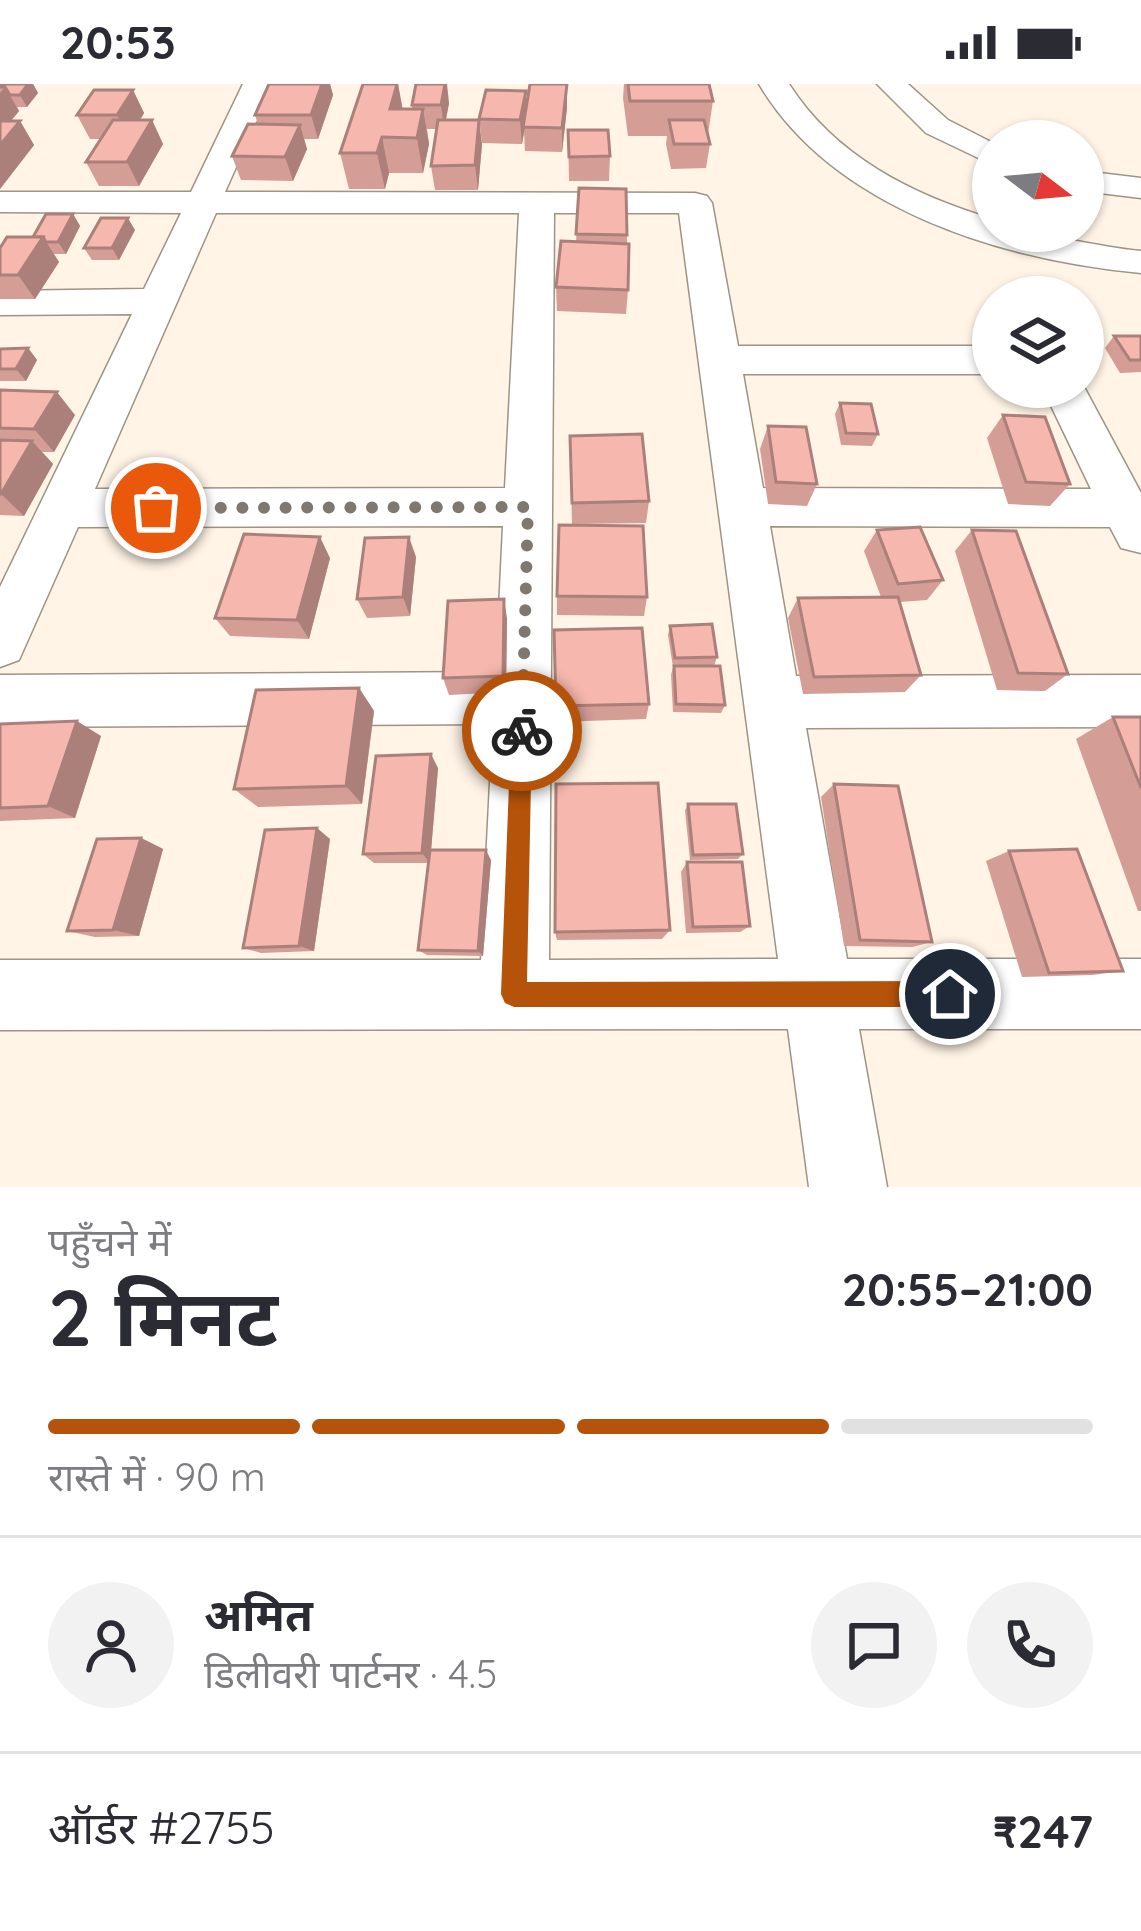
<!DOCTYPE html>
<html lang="hi">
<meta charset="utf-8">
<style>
:root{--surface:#fff;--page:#f2f2f3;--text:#2b2b33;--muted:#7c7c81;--line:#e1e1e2;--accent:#b45309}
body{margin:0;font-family:Quicksand,"Noto Sans Devanagari",sans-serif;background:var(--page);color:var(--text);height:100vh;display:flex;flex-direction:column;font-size:45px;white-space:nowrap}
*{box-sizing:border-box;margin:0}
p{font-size:39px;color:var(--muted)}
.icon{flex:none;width:66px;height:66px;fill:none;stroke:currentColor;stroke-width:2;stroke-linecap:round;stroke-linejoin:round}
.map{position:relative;height:1103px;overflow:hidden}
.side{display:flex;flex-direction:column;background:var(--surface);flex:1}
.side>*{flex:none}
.needle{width:78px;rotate:106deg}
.buttons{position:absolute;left:972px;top:36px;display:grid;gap:24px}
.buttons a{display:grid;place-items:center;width:132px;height:132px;border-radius:50%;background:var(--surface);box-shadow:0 3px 9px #0004;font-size:60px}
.pin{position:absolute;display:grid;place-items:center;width:102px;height:102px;color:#fff;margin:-51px;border:6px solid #fff;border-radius:50%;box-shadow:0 3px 12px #0007}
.courier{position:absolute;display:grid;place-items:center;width:120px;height:120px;margin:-60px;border:9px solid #b45309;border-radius:50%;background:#fff;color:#222;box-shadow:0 3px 15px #0007}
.summary em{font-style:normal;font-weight:700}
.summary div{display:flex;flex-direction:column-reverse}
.summary{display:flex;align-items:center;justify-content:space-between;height:204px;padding:0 48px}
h1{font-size:78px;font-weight:700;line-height:90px}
.bar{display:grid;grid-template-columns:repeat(4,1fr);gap:18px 12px;align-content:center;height:144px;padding:0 48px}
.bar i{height:15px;border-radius:9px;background:var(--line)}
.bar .current{background:var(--accent)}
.bar p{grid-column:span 4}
.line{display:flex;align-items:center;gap:30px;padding:0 48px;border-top:3px solid var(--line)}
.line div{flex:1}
.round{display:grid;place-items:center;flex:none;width:126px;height:126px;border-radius:63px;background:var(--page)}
.status{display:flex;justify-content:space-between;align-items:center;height:84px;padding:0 60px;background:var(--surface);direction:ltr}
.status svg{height:33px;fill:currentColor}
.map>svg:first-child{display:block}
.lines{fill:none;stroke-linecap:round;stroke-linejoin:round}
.minor-casing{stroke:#9d9486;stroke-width:3}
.minor{fill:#fff;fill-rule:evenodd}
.wall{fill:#d49d96}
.shaded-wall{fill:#ac807a}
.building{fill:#f6b7ae;stroke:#ac807a;stroke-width:3}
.route{fill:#b45309}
.done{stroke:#7f7870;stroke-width:12;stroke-dasharray:0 21.6}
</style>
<div class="status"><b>20:53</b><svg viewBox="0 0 49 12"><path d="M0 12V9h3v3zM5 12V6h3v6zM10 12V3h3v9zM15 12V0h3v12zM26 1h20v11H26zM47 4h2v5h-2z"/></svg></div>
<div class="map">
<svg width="1141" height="1103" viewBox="0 0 1141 1103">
<rect width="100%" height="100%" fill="#fff4e6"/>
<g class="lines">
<defs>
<g id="minor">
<path d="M243,0h30l-48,108 470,1 12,3 5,7 26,143h255v28h-250l20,114 328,1 -49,-102 41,-2 58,108v60l-20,-5 -11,-21 -340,-1 26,150 345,-1v52l-335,1 41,231h294v70h-282l28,158h-78l-21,-158 -788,1v-70h481l12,-236 -493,3v-52l496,-3 7,-146 -425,1 -59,133 -19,7v-80l132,-273 -132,1v-24l144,-2 37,-76 -181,-1v-20h191zM216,129h303l-14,275 -410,1zM554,129h125l99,746 -229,1z"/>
<path d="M759,0h30c46,72 123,111 204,135v12c51,0 97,15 148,20v22c-138,-13 -308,-64 -382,-189z"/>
<path d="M877,0h31l40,36 45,23v22l-67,-32z"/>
<path d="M1083,87l58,7v20l-58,-7z"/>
</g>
</defs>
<!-- minor casing -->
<use href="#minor" class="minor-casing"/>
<!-- minor -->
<use href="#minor" class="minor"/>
</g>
<!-- wall -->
<g class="wall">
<path d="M0,0h33l5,9 -11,14h-10l2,4 -8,10h9l14,24 -34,44z"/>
<path d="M269,0h61l3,11 -15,44h-14l3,10 -14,32 -52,-1 -9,-24 26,-32 -3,-9z"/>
<path d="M398,0l4,25h10v-4l37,-2 -3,17 36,24 -4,46h-43l-4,-24 6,-37h-10l2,15 -6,29h-34l-4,16h-36l-9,-36z"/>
<path d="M567,0v24l-5,44 -37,-1 -1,-19 -2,12 -40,-1 -3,-24 47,-28v18z"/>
<path d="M624,0h85l4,17 -5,33 2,10 -4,24 -35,1 -5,-25 1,-8h-39l-5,-38z"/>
<path d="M133,6l11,23 -4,7h12l11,24 -24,42h-40l-13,-24 15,-23h-11l-13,-24z"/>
<path d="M568,46l42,26 -1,25h-40z"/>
<path d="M579,104l47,1 2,101 -2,24 -69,-3 -1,-24 20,-45z"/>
<path d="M73,130l7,12 -14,28h-12l5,8 -24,37h-35v-51l33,-11z"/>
<path d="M135,146l-16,30h-27l-8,-12z"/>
<path d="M1114,252h27v36l-21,1 -15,-25z"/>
<path d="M28,264l9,12 -11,21h-26v-32z"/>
<path d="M0,306l75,25 -21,37h-12l11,12 -29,52 -24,-1z"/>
<path d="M840,319l38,31 -6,12 -31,-1 -6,-31z"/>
<path d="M1003,331l67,69 -20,22 -42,-2 -21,-66z"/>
<path d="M768,342l49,58 -10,22 -39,-2 -8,-55z"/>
<path d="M570,352l79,65 -3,22 -74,1z"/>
<path d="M877,446l66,50 -16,20 -27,2 21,73 -16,17 -102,2 -15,-76 10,-20 83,-1 -17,-46z"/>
<path d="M972,446l96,144 -23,17 -48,-1 -42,-139z"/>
<path d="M416,473l-6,59 -43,2 -10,-19z"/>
<path d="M330,474l-21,81 -79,-3 -15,-18z"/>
<path d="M557,512l90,1 -3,19 -87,-1z"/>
<path d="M507,534l-1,74 -57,3 -6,-17z"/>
<path d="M670,542l47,31 -3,9 11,39 -4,8 -48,-1 -2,-37 2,-8 -5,-32z"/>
<path d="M359,604l15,23 -12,93 -104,3 -24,-18z"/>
<path d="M649,620l-3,15 -90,3v-16z"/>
<path d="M1113,633h28v194h-3l-62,-172z"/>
<path d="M0,640l101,12 -26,82 -75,3z"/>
<path d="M438,684l-7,82 60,10 -8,96 -56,-1 -9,-5 11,-87h-55l-11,-9z"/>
<path d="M834,700l98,158 -20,5 -68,-1 -23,-149z"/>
<path d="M688,720l55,50 -5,5 -48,1 -5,-50z"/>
<path d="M141,754l22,11 -24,87 -44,1 -28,-6z"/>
<path d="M330,755l-16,112 -53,2 -18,-5z"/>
<path d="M1009,767l114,120 -31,4 -70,2 -36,-116z"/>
<path d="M687,778l63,64 -10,6 -54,1 -5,-61z"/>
<path d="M670,846l-8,9 -105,1 -2,-8z"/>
</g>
<!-- shaded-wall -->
<g class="shaded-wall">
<path d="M28,0h5l5,9 -11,14 -7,-12z"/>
<path d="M322,0h8l3,11 -15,44 -7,-24z"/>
<path d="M397,0h1l6,32 -14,-7z"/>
<path d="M445,0h2l2,19 -5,26 -3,-24z"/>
<path d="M567,0v24l-5,44v-24z"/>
<path d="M5,3l14,24 -19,23v-41z"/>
<path d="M133,6l11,23 -15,26 -12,-24z"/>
<path d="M526,7l1,23 -5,30 -2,-24z"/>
<path d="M423,25l6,35 -6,29 -6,-35z"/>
<path d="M152,36l11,24 -24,42 -12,-24z"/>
<path d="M479,36l3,24 -4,46 -3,-25z"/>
<path d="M20,37l14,24 -34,44v-44z"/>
<path d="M300,41l7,24 -14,32 -8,-24z"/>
<path d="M382,53l7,36 -4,16 -8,-36z"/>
<path d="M73,130l7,12 -14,28 -8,-12z"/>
<path d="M128,134l7,12 -16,30 -7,-12z"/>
<path d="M43,153l16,25 -24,37 -17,-24z"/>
<path d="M28,264l9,12 -11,21 -10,-12z"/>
<path d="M57,308l18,23 -21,37 -20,-23z"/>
<path d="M32,357l21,23 -29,52 -23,-22z"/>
<path d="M320,453l10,21 -21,81 -12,-19z"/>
<path d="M409,453l7,20 -6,59 -7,-19z"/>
<path d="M504,515l3,19 -1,74 -3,-16z"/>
<path d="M359,604l15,23 -12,93 -16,-18z"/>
<path d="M77,637l24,15 -26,82 -27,-12z"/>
<path d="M431,670l7,14 -8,95 -8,-10z"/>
<path d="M317,744l13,11 -16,112 -15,-5z"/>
<path d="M141,754l22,11 -24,87 -26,-6z"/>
<path d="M486,766l5,10 -8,96 -5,-5z"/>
</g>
<!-- building -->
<g class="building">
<path d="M0,0h28l-8,11h-10l-5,-8h-5z"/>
<path d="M269,0h53l-11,31h-56z"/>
<path d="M363,0h34l-7,25h33l-6,29 -35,-1 -5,16h-37z"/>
<path d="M416,0h29l-4,21h-29z"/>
<path d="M530,0h37l-5,44 -39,-1z"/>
<path d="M628,0h81l4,17h-83z"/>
<path d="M94,6h39l-16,25h-40z"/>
<path d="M486,6l40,1 -6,29 -41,-1z"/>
<path d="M113,36h39l-25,42h-41z"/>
<path d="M438,36h41l-4,45 -44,1z"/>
<path d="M669,36h35l6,24h-36z"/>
<path d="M0,37h20l-20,24z"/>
<path d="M248,40l52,1 -15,32 -53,-1z"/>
<path d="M568,46h40l2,26 -41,1z"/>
<path d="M579,104l47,1 1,46 -51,-1z"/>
<path d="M46,130h27l-15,28h-12l-3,-5h-10z"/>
<path d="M101,134h27l-16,30h-28z"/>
<path d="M7,153h36l-25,38h-18v-27z"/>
<path d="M561,157l68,3 -1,46 -72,-3z"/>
<path d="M1114,252h27v24h-11z"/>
<path d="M28,264l-12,21h-16v-20z"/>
<path d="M0,306l57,2 -23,37 -34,-1z"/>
<path d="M840,319l31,1 7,30 -32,-1z"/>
<path d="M1003,331l42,2 25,67 -44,-2z"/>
<path d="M768,342l38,1 11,57 -41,-2z"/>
<path d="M642,350l7,67 -77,2 -2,-67z"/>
<path d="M0,356l32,1 -31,53h-1z"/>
<path d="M559,441l84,1 4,71 -90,-1z"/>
<path d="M920,443l23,53 -45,4 -21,-54z"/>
<path d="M972,446l44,1 52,143 -50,-1z"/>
<path d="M244,450l76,3 -23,83 -82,-2z"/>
<path d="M409,453l-6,60 -46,2 8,-61z"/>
<path d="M898,513l23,78 -107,2 -16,-79z"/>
<path d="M504,515l-1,77 -60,2 5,-77z"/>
<path d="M712,540l5,33 -42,1 -5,-32z"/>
<path d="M642,544l7,76 -93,2 -2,-76z"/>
<path d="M674,582h46l5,39 -49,-1z"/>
<path d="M359,604l-13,98 -112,3 22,-99z"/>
<path d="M1113,633h28v71z"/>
<path d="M77,637l-29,85 -48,2v-84z"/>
<path d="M431,670l-9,99 -59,1 13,-98z"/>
<path d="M658,699l12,147 -115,2 1,-148z"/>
<path d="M834,700l64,2 34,156 -72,-2z"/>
<path d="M688,720h48l7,50 -50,1z"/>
<path d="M317,744l-18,118 -56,2 22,-118z"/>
<path d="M141,754l-28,92 -46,1 30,-92z"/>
<path d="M1077,765l46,122 -74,2 -40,-122z"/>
<path d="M430,766h56l-8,101 -60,-1z"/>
<path d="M687,778h55l8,64 -57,1z"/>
</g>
<!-- route -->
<path class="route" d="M522,637l10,10 -5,251 423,-1 8,4 4,9 -4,9 -8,4h-436l-9,-4 -4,-9 10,-263z"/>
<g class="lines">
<!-- done -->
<path class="done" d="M156,424l372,-1 -6,224"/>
</g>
</svg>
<div class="buttons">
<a><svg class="needle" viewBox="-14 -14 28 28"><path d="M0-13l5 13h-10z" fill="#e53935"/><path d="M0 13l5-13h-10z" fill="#7c7c81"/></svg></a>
<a><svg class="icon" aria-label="layers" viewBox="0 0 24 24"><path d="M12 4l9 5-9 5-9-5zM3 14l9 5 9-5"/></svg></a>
</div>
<div class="pin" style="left:156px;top:424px;background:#ea580c"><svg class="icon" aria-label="bag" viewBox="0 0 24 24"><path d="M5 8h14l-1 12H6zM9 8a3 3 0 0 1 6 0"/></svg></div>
<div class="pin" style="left:950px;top:910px;background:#1f2937"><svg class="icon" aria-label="home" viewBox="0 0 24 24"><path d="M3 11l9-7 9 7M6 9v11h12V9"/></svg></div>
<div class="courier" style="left:522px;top:647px"><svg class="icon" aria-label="bike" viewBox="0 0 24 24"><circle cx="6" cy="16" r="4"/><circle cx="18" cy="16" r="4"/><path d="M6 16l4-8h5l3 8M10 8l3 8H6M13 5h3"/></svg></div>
</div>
<section class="side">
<div class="summary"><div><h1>2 मिनट</h1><p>पहुँचने में</p></div><em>20:55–21:00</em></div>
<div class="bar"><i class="current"></i><i class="current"></i><i class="current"></i><i></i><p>रास्ते में · 90 m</p></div>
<div class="line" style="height:216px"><a class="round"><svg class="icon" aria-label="person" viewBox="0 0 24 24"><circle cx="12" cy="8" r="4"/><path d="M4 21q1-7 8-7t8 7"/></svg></a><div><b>अमित</b><p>डिलीवरी पार्टनर · 4.5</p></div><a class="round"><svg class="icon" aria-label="chat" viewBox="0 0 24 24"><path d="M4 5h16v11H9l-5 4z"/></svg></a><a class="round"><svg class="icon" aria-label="phone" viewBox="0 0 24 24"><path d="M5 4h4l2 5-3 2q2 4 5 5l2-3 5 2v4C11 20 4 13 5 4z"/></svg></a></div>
<div class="line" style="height:156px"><div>ऑर्डर #2755</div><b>₹247</b></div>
</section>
